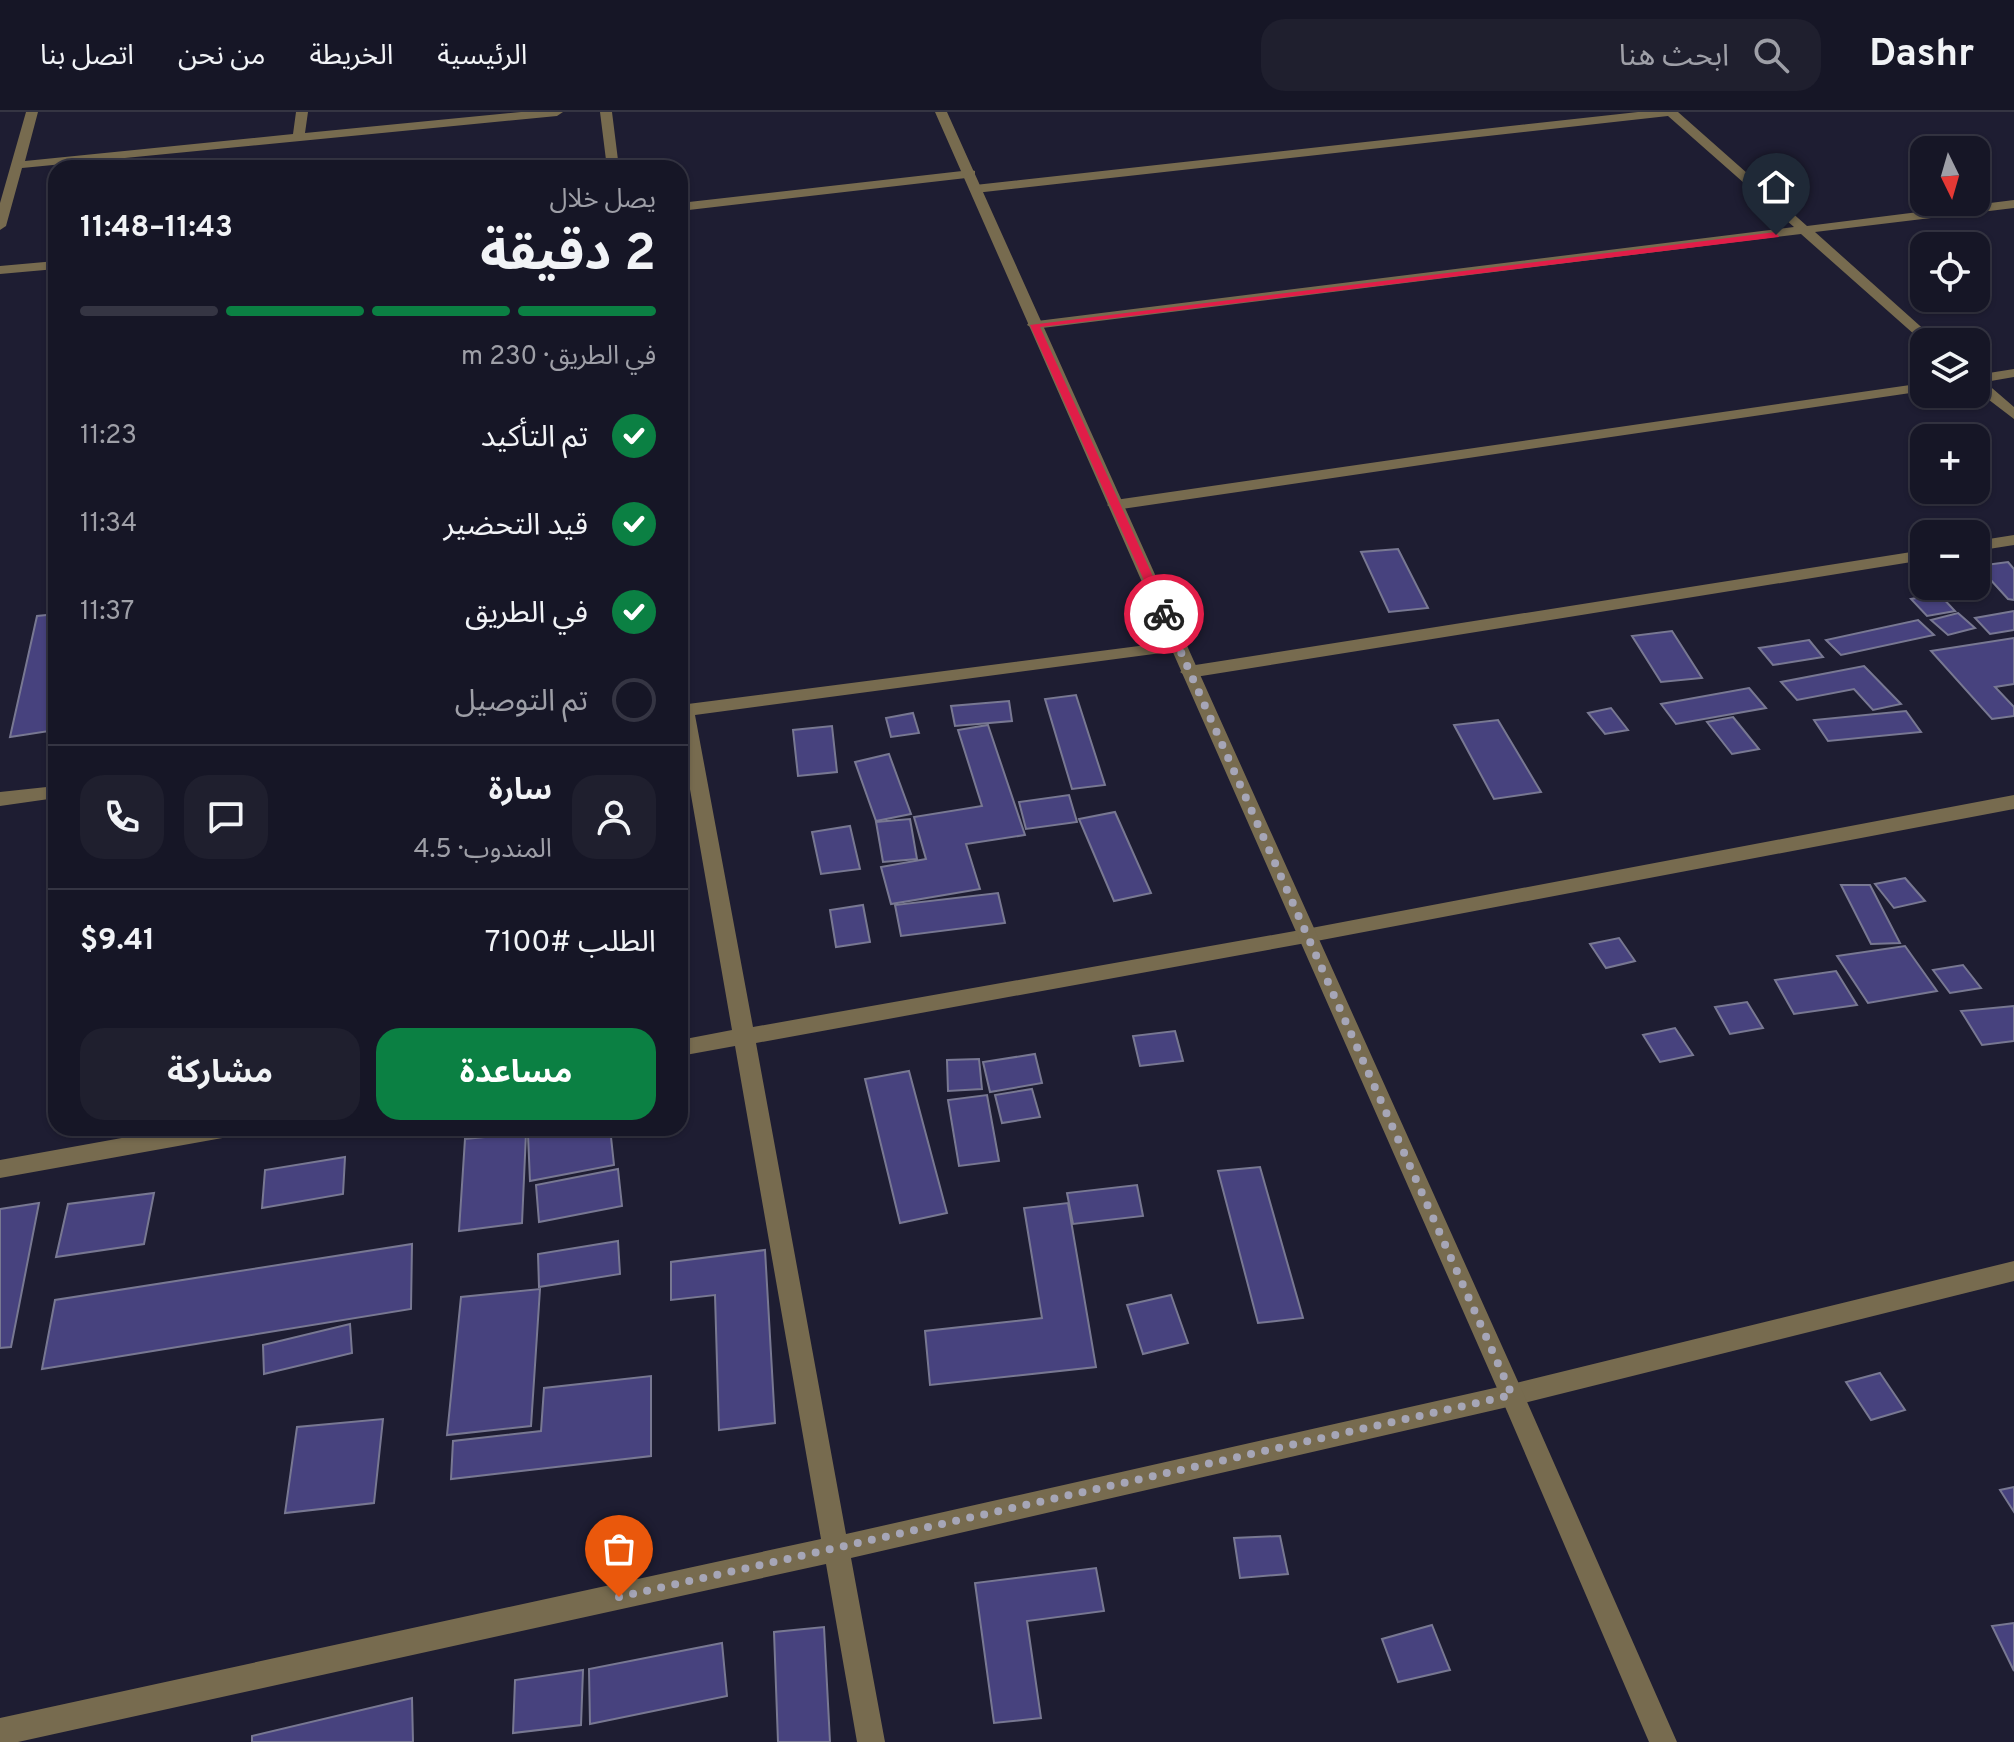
<!DOCTYPE html>
<html lang="ar">
<meta charset="utf-8">
<style>
:root{--surface:#161626;--page:#1f1f2e;--text:#f1f3f6;--muted:#9e9fa7;--line:#353543;--accent:#0b8043}
body{margin:0;font-family:Overpass,"Noto Sans Arabic",sans-serif;background:var(--page);color:var(--text);direction:rtl;height:100vh;display:flex;flex-direction:column;font-size:30px;white-space:nowrap}
*{box-sizing:border-box;margin:0}
p{font-size:26px;color:var(--muted)}
.icon{flex:none;width:44px;height:44px;fill:none;stroke:currentColor;stroke-width:2;stroke-linecap:round;stroke-linejoin:round}
.map{position:relative;flex:1;overflow:hidden;direction:ltr}
.drawer{position:absolute;left:48px;top:48px;width:640px;height:976px;display:flex;flex-direction:column;background:var(--surface);border-radius:24px;box-shadow:0 2px 6px #0004,0 0 0 2px var(--line);direction:rtl}
.drawer>*{flex:none}
.needle{width:52px;rotate:175deg}
.controls{position:absolute;left:1910px;top:24px;display:grid;gap:16px}
.controls a{display:grid;place-items:center;width:80px;height:80px;border-radius:16px;background:var(--surface);box-shadow:0 2px 6px #0004,0 0 0 2px var(--line);font-size:40px}
.pin{position:absolute;display:grid;place-items:center;width:68px;height:68px;color:#fff;margin:-82px -34px;border-radius:50% 50% 50% 0;rotate:-45deg;box-shadow:0 0 8px #0007}
.pin .icon{rotate:45deg}
.courier{position:absolute;display:grid;place-items:center;width:80px;height:80px;margin:-40px;border:6px solid #e11d48;border-radius:50%;background:#fff;color:#222;box-shadow:0 2px 10px #0007}
.summary em{font-style:normal;font-weight:700}
.summary div{display:flex;flex-direction:column-reverse}
.summary{display:flex;align-items:center;justify-content:space-between;height:136px;padding:0 32px}
h1{font-size:52px;font-weight:700;line-height:60px}
.bar{display:grid;grid-template-columns:repeat(4,1fr);gap:12px 8px;align-content:center;height:96px;padding:0 32px}
.bar i{height:10px;border-radius:6px;background:var(--line)}
.bar .on{background:var(--accent)}
.bar p{grid-column:span 4}
.line{display:flex;align-items:center;gap:20px;padding:0 32px;border-top:2px solid var(--line)}
.line div{flex:1}
.round{display:grid;place-items:center;flex:none;width:84px;height:84px;border-radius:24px;background:var(--page)}
ol{padding:0 32px;list-style:none}
li{display:flex;align-items:center;gap:24px;height:88px}
li p{margin-inline-start:auto}
li .icon{padding:8px;border-radius:50%;background:var(--accent);color:#fff;stroke-width:4}
li:last-child{color:var(--muted)}
li i{width:44px;height:44px;border:4px solid var(--line);border-radius:50%}
.button{display:flex;gap:16px;margin-top:auto;padding:16px 32px}
.button a{flex:1;height:92px;border-radius:24px;background:var(--accent);color:#fff;font-size:32px;font-weight:700;line-height:92px;text-align:center}
.button a+a{background:var(--page);color:var(--text)}
header{display:flex;align-items:center;gap:48px;box-sizing:border-box;height:112px;padding:0 40px;background:var(--surface);border-bottom:2px solid var(--line)}
header strong{font-size:38px}
nav{display:flex;gap:44px;margin-inline-start:auto;font-size:28px}
.search{width:560px;height:72px;background:var(--page);display:flex;align-items:center;gap:20px;box-sizing:border-box;padding:0 28px;border-radius:24px;color:var(--muted);font-size:30px}
.map>svg:first-child{display:block}
.building{fill:#47427e;stroke:#787892;stroke-width:2}
.lines{fill:none;stroke-linecap:round;stroke-linejoin:round}
.minor{fill:#776b4f;fill-rule:evenodd}
.tertiary{fill:#776b4f;fill-rule:evenodd}
.route{fill:#e11d48}
.done{stroke:#a6a6b7;stroke-width:8;stroke-dasharray:0 14.4}
</style>
<header>
<strong>Dashr</strong>
<div class="search"><svg class="icon" aria-label="search" viewBox="0 0 24 24"><circle cx="10" cy="10" r="6"/><path d="M15 15l6 6"/></svg>ابحث هنا</div>
<nav><a>الرئيسية</a><a>الخريطة</a><a>من نحن</a><a>اتصل بنا</a></nav>
</header>
<div class="map">
<svg width="2014" height="1630" viewBox="0 0 2014 1630">
<rect width="100%" height="100%" fill="#1e1d32"/>
<!-- building -->
<g class="building">
<path d="M1398,437l30,59 -39,4 -28,-60z"/>
<path d="M2008,450l6,7v31l-6,-1 -30,-33z"/>
<path d="M1939,482l16,17 -28,5 -16,-17z"/>
<path d="M2014,499v19l-24,4 -15,-16z"/>
<path d="M1958,501l17,15 -27,7 -17,-15z"/>
<path d="M56,502v116l-46,7 27,-121z"/>
<path d="M1918,508l16,15 -93,20 -15,-15z"/>
<path d="M1672,519l30,47 -41,4 -29,-46z"/>
<path d="M2014,526v46l-19,3 19,20v9l-22,3 -61,-68z"/>
<path d="M1809,528l14,17 -50,8 -14,-17z"/>
<path d="M1864,554l37,38 -28,6 -19,-21 -57,11 -16,-18z"/>
<path d="M1749,576l17,20 -90,16 -15,-20z"/>
<path d="M1076,583l29,90 -33,4 -27,-90z"/>
<path d="M1009,589l3,20 -57,5 -4,-20z"/>
<path d="M1611,596l17,22 -23,4 -17,-21z"/>
<path d="M1906,599l15,21 -93,9 -14,-21z"/>
<path d="M913,601l6,20 -28,4 -5,-19z"/>
<path d="M1733,605l26,32 -27,5 -25,-32z"/>
<path d="M1498,608l43,72 -47,7 -40,-74z"/>
<path d="M988,613l37,110 -59,9 14,45 -89,15 -10,-37 45,-8 -12,-42 68,-11 -24,-76z"/>
<path d="M832,614l5,46 -39,4 -5,-46z"/>
<path d="M889,642l22,60 -35,7 -21,-59z"/>
<path d="M1069,683l8,27 -51,7 -7,-27z"/>
<path d="M1115,700l36,81 -37,8 -35,-82z"/>
<path d="M910,707l7,40 -34,3 -7,-40z"/>
<path d="M850,714l10,43 -39,5 -9,-42z"/>
<path d="M1905,766l20,23 -31,7 -19,-24z"/>
<path d="M1841,773h29l30,58 -29,1z"/>
<path d="M998,781l7,30 -104,13 -6,-31z"/>
<path d="M863,793l7,37 -34,5 -6,-37z"/>
<path d="M1619,826l16,23 -29,7 -16,-24z"/>
<path d="M1905,834l32,45 -69,12 -31,-47z"/>
<path d="M1963,853l18,23 -31,5 -17,-23z"/>
<path d="M1836,859l21,34 -63,9 -19,-34z"/>
<path d="M1747,890l16,26 -33,6 -15,-27z"/>
<path d="M2014,894v35l-32,4 -21,-34z"/>
<path d="M1675,916l18,27 -33,7 -17,-27z"/>
<path d="M1175,919l8,30 -43,5 -7,-30z"/>
<path d="M1035,942l7,29 -52,9 -7,-30z"/>
<path d="M979,947l3,30 -34,2 -1,-31z"/>
<path d="M909,959l38,142 -47,10 -35,-144z"/>
<path d="M1032,977l8,28 -38,6 -7,-28z"/>
<path d="M987,983l12,66 -40,5 -11,-66z"/>
<path d="M566,1016h44l4,37 -84,16 -2,-46z"/>
<path d="M526,1021l-4,90 -63,8 6,-92z"/>
<path d="M345,1045l-2,37 -81,14 3,-38z"/>
<path d="M1260,1055l43,151 -45,5 -40,-152z"/>
<path d="M618,1057l4,37 -83,16 -3,-37z"/>
<path d="M1137,1073l6,31 -70,8 -6,-31z"/>
<path d="M154,1081l-10,51 -88,13 12,-53z"/>
<path d="M39,1091l-28,144 -11,1v-139z"/>
<path d="M1068,1091l28,164 -166,18 -5,-54 117,-13 -18,-110z"/>
<path d="M618,1129l2,33 -81,13 -1,-33z"/>
<path d="M412,1132l-1,65 -369,60 13,-69z"/>
<path d="M765,1138l10,173 -56,7 -4,-135 -44,5v-38z"/>
<path d="M540,1177l-9,137 -84,9 14,-138z"/>
<path d="M1171,1183l17,48 -45,11 -16,-49z"/>
<path d="M350,1212l2,29 -88,21 -1,-29z"/>
<path d="M1880,1261l25,37 -34,10 -25,-38z"/>
<path d="M651,1264v80l-200,23 2,-38 88,-10 3,-43z"/>
<path d="M383,1307l-9,84 -89,10 12,-86z"/>
<path d="M2014,1375v25l-14,-22z"/>
<path d="M1280,1424l8,38 -48,4 -6,-40z"/>
<path d="M1096,1456l8,43 -77,10 14,97 -47,5 -19,-140z"/>
<path d="M2014,1511v48l-22,-45z"/>
<path d="M1432,1513l18,45 -52,12 -16,-43z"/>
<path d="M824,1515l6,115h-52l-4,-110z"/>
<path d="M722,1531l5,53 -137,28 -1,-55z"/>
<path d="M583,1558l-2,55 -68,8 2,-53z"/>
<path d="M412,1586l1,44h-161v-6z"/>
</g>
<g class="lines">
<!-- minor -->
<g class="minor">
<path d="M26,0h12l-13,49 268,-27 3,-22h12l-3,21 216,-21h42l-6,4 -535,52 -16,58 -6,4v-27z"/>
<path d="M600,0h12l7,56h-12z"/>
<path d="M1638,0h40l129,114 207,-26v8l-199,24 123,110 -14,1 -123,-109 -767,95 -7,-4 2,-3 765,-95 -126,-111 -693,77 -6,-4 6,-4z"/>
<path d="M971,58l4,1v6l-295,34v-8z"/>
<path d="M56,149v8l-56,5v-8z"/>
<path d="M2014,257v8l-29,5 29,25v12l-38,-29v-15z"/>
<path d="M1924,271v8l-809,119 -8,-5 8,-5z"/>
<path d="M2014,423v10l-38,6v-10z"/>
<path d="M1924,438v10l-735,118 -9,-6 9,-6z"/>
<path d="M1178,529l9,5 -3,4 -489,65 58,312 553,-98 708,-134v14l-708,134 -550,100 90,491 666,-150 502,-123v20l-502,125 -661,152 34,184h-28l-31,-178 -808,178h-18v-24l821,-179 -86,-493 -55,10v-16l52,-10 -52,-298v-27z"/>
<path d="M56,674v12l-56,8v-14z"/>
<path d="M177,1016h62l-3,6 -8,3 -228,41v-18z"/>
</g>
<!-- tertiary -->
<path class="tertiary" d="M935,0h12l577,1283 153,347h-28l-149,-347z"/>
</g>
<!-- route -->
<path class="route" d="M1776,120l3,5 -739,90 130,287 -6,4 -5,-4 -129,-289z"/>
<g class="lines">
<!-- done -->
<path class="done" d="M619,1485l893,-202 -348,-781"/>
</g>
</svg>
<div class="controls">
<a><svg class="needle" viewBox="-14 -14 28 28"><path d="M0-13l5 13h-10z" fill="#e53935"/><path d="M0 13l5-13h-10z" fill="#9e9fa7"/></svg></a>
<a><svg class="icon" aria-label="locate" viewBox="0 0 24 24"><circle cx="12" cy="12" r="6"/><path d="M12 2v4M12 18v4M2 12h4M18 12h4"/></svg></a>
<a><svg class="icon" aria-label="layers" viewBox="0 0 24 24"><path d="M12 4l9 5-9 5-9-5zM3 14l9 5 9-5"/></svg></a>
<a>+</a>
<a>−</a>
</div>
<div class="pin" style="left:619px;top:1485px;background:#ea580c"><svg class="icon" aria-label="bag" viewBox="0 0 24 24"><path d="M5 8h14l-1 12H6zM9 8a3 3 0 0 1 6 0"/></svg></div>
<div class="pin" style="left:1776px;top:123px;background:#1f2937"><svg class="icon" aria-label="home" viewBox="0 0 24 24"><path d="M3 11l9-7 9 7M6 9v11h12V9"/></svg></div>
<div class="courier" style="left:1164px;top:502px"><svg class="icon" aria-label="bike" viewBox="0 0 24 24"><circle cx="6" cy="16" r="4"/><circle cx="18" cy="16" r="4"/><path d="M6 16l4-8h5l3 8M10 8l3 8H6M13 5h3"/></svg></div>
<section class="drawer">
<div class="summary"><div><h1>2 دقيقة</h1><p>يصل خلال</p></div><em>11:43–11:48</em></div>
<div class="bar"><i class="on"></i><i class="on"></i><i class="on"></i><i></i><p>في الطريق · 230 m</p></div>
<ol>
<li><svg class="icon" aria-label="check" viewBox="0 0 24 24"><path d="M5 12l5 5 9-10"/></svg>تم التأكيد<p>11:23</p></li>
<li><svg class="icon" aria-label="check" viewBox="0 0 24 24"><path d="M5 12l5 5 9-10"/></svg>قيد التحضير<p>11:34</p></li>
<li><svg class="icon" aria-label="check" viewBox="0 0 24 24"><path d="M5 12l5 5 9-10"/></svg>في الطريق<p>11:37</p></li>
<li><i></i>تم التوصيل</li>
</ol>
<div class="line" style="height:144px"><a class="round"><svg class="icon" aria-label="person" viewBox="0 0 24 24"><circle cx="12" cy="8" r="4"/><path d="M4 21q1-7 8-7t8 7"/></svg></a><div><b>سارة</b><p>المندوب · 4.5</p></div><a class="round"><svg class="icon" aria-label="chat" viewBox="0 0 24 24"><path d="M4 5h16v11H9l-5 4z"/></svg></a><a class="round"><svg class="icon" aria-label="phone" viewBox="0 0 24 24"><path d="M5 4h4l2 5-3 2q2 4 5 5l2-3 5 2v4C11 20 4 13 5 4z"/></svg></a></div>
<div class="line" style="height:104px"><div>الطلب #7100</div><b>$9.41</b></div>
<div class="button"><a>مساعدة</a><a>مشاركة</a></div>
</section>
</div>
